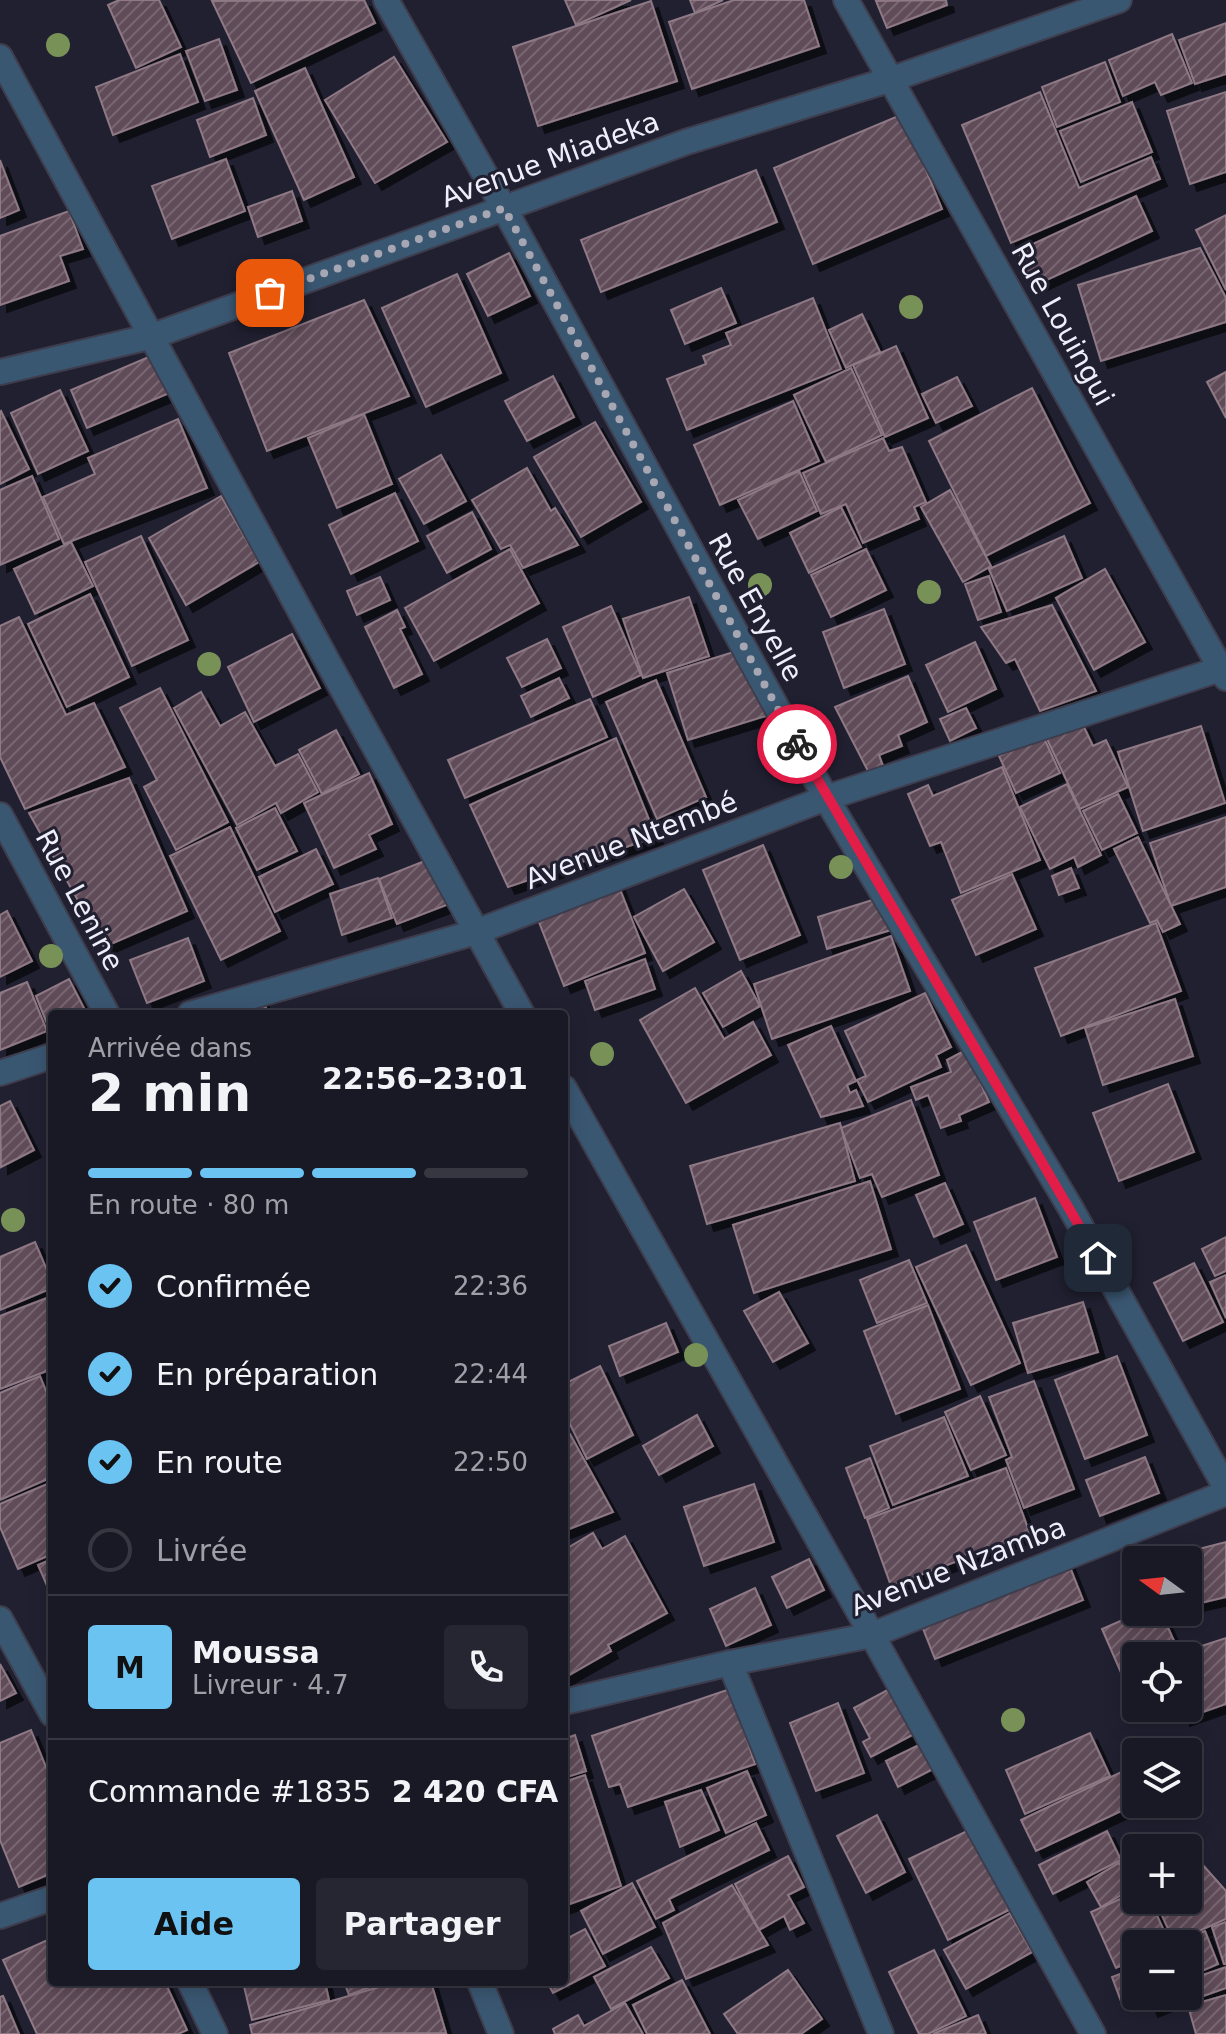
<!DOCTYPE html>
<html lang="fr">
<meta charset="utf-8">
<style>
:root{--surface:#191825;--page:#262532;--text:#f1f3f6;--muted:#9fa0a7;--line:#373742;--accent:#6bc3f2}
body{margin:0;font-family:"DejaVu Sans",sans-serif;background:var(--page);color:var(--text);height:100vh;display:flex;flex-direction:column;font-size:30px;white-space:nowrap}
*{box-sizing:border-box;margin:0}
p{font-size:26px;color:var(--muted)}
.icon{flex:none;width:44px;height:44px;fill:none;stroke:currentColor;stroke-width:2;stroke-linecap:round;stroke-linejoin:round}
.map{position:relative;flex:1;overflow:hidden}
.sheet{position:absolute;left:48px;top:1010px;width:520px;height:976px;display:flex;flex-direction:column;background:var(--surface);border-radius:8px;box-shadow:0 4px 20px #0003,0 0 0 2px var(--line)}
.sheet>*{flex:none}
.needle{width:52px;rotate:285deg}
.tools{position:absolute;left:1122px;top:1546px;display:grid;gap:16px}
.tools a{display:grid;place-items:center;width:80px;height:80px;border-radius:8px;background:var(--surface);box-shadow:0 4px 20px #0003,0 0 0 2px var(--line);font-size:40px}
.pin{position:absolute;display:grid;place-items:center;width:68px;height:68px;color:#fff;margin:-34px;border-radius:16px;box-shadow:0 4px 12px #0006}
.courier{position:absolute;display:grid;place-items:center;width:80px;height:80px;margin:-40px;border:6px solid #e11d48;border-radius:50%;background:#fff;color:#222;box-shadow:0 2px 10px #0007}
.head em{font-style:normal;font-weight:800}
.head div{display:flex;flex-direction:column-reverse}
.head{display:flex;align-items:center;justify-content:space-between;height:136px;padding:0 40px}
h1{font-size:52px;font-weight:800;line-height:60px}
.bar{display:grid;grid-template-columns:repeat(4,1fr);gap:12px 8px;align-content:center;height:96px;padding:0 40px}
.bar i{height:10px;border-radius:6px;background:var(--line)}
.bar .selected{background:var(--accent)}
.bar p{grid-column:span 4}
.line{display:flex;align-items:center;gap:20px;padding:0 40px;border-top:2px solid var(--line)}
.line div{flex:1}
.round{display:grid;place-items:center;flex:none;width:84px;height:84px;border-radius:8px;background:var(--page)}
ol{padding:0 40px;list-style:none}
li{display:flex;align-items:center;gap:24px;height:88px}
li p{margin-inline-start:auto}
li .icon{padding:8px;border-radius:50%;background:var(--accent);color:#111;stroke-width:4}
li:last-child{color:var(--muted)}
li i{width:44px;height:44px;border:4px solid var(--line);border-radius:50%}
.button{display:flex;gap:16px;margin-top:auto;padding:16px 40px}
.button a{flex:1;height:92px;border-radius:8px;background:var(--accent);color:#111;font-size:32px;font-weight:800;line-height:92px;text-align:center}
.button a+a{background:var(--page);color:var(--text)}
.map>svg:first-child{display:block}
.building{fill:url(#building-hatch);stroke:#8e7985;stroke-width:2;filter:url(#shadow)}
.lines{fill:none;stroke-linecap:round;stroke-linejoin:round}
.minor-casing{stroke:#3e3d4d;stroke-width:28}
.minor{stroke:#3a5772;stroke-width:24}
.tree{fill:#789157}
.done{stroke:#a7a7b4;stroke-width:8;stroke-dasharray:0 14.4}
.route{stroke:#e11d48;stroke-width:10}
.labels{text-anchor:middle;stroke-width:6;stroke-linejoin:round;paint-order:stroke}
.street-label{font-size:28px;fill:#efeffb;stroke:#212031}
</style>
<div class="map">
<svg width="1226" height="2034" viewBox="0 0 1226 2034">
<defs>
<pattern id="building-hatch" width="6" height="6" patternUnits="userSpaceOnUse" patternTransform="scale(2)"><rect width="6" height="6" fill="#604c58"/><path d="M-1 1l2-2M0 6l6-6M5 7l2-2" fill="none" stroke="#776671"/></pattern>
<filter id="shadow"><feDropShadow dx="7" dy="7" stdDeviation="0" flood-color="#0009"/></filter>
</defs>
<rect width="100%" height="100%" fill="#212031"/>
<!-- building -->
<g class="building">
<path d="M119,0h40l22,47 -45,21 -28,-63z"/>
<path d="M364,0l11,23 -124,60 -39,-82z"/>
<path d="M565,0h66l-55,25z"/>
<path d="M690,0h33l-28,13z"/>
<path d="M734,0h70l15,46 -127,43 -23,-67z"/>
<path d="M946,0l1,5 -60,23 -11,-27z"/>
<path d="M651,1l26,80 -139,45 -25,-79z"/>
<path d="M1226,23v51l-31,10 -16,-44z"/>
<path d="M1172,34l20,49 -31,12 -6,-13 -32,14 -14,-36z"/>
<path d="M219,39l18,51 -32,11 -19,-50z"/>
<path d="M180,54l18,48 -85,33 -17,-48z"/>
<path d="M394,57l53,85 -72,41 -50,-83z"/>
<path d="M1105,62l15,40 -63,25 -15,-40z"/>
<path d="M305,68l49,109 -50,23 -49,-109z"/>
<path d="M1040,92l39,96 72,-31 9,22 -149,64 -49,-118z"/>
<path d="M1226,92v80l-36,12 -23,-73z"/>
<path d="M253,98l13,37 -56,22 -13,-37z"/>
<path d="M1132,102l20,50 -71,30 -21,-51z"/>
<path d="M903,114l39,95 -129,55 -39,-96z"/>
<path d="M226,159l19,52 -73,28 -20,-53z"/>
<path d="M0,160l19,50 -19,8z"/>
<path d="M756,170l21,52 -176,70 -20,-52z"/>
<path d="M292,191l10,30 -44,16 -10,-30z"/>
<path d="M1136,196l16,35 -118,55 -16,-35z"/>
<path d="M69,211l14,38 -23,7 9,25 -69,24v-69z"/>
<path d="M1226,215v75l-30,-60z"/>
<path d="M1200,248l26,50v24l-125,39 -23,-76z"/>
<path d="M509,253l21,43 -42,20 -21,-42z"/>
<path d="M457,274l44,99 -75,34 -44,-99z"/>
<path d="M721,288l15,35 -51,21 -14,-34z"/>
<path d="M813,298l28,71 -154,61 -20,-51 39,-15 -3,-8 28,-11 -5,-12z"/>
<path d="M364,300l45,96 -142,55 -38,-98z"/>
<path d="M862,314l18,38 -34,16 -17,-38z"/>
<path d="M896,346l32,72 -43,19 -32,-72z"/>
<path d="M158,353l16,38 -87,37 -16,-38z"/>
<path d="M851,368l31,67 -56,27 -32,-67z"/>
<path d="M1226,372v46l-19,-36z"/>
<path d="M553,376l21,41 -47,24 -22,-40z"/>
<path d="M957,377l15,29 -36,17 -14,-29z"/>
<path d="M1032,388l58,115 -104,53 -57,-115z"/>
<path d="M60,390l28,61 -50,23 -27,-61z"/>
<path d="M793,401l26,60 -99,44 -26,-60z"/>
<path d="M1,411l28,58 -29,15v-72z"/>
<path d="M364,414l28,70 -55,24 -29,-70z"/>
<path d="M178,419l29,69 -143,56 -21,-47 52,-23 -7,-16z"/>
<path d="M595,422l46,80 -60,35 -47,-80z"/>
<path d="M883,438l6,13 13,-4 24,55 -12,5 5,12 -56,24 -17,-39 -25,10 -18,-41z"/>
<path d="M441,455l25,46 -42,23 -25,-45z"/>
<path d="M527,468l24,43 4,-3 23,37 -55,23 -13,-23 -9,4 -29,-49z"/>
<path d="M799,471l18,40 -59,28 -20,-39z"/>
<path d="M32,476l27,63 -59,26v-75z"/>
<path d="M950,490l41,76 -28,16 -42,-75z"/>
<path d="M395,493l23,48 -67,33 -22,-49z"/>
<path d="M221,496l38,66 -73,43 -37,-67z"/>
<path d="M841,507l20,40 -52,26 -19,-40z"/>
<path d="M472,512l19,37 -44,24 -20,-37z"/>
<path d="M141,536l47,104 -56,26 -47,-104z"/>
<path d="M1064,536l18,42 -75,33 -18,-42z"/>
<path d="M71,542l22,44 -58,28 -21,-45z"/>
<path d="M510,549l29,54 -105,58 -29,-53z"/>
<path d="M866,549l20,41 -55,27 -20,-42z"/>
<path d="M1105,569l40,73 -51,28 -38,-72z"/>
<path d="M989,576l12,36 -23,8 -13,-36z"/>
<path d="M380,577l10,23 -33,15 -10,-24z"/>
<path d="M90,594l39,83 -62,30 -39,-83z"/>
<path d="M689,597l20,59 -66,22 -20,-59z"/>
<path d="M1052,605l44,86 -56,20 -25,-52 -9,4 -25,-36z"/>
<path d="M611,606l30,69 -48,22 -30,-70z"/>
<path d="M884,609l21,55 -61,24 -21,-56z"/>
<path d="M397,610l8,17 -5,2 22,45 -28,14 -29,-61z"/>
<path d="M19,617l47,98 28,-12 31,64 -100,42 -25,-52v-131z"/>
<path d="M292,634l28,54 -66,34 -26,-55z"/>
<path d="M547,639l14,29 -39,19 -15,-29z"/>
<path d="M975,642l21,47 -48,23 -22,-47z"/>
<path d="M743,649l26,66 -81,25 -21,-67z"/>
<path d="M908,676l19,46 -29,13 4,11 -23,9 4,11 -15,5 -33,-64z"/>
<path d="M559,678l10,20 -38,19 -10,-21z"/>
<path d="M656,680l50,117 -49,22 -51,-117z"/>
<path d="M160,688l68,134 -52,28 -32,-63 13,-7 -37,-72z"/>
<path d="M201,692l19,34 25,-14 30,54 23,-12 20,38 -37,21 -5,-10 -39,22 -63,-117z"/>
<path d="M590,699l17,38 -142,61 -17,-38z"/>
<path d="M966,708l10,20 -26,13 -10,-22z"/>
<path d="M1082,723l11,23 13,-6 22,47 -48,22 -33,-70z"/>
<path d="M1201,726l24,77 -82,28 -25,-79z"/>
<path d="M336,730l23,44 -37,20 -23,-44z"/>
<path d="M1043,736l17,37 -44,20 -17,-37z"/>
<path d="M616,738l40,99 -148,50 -38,-82z"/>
<path d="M1002,767l38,93 -79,33 -20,-51 -11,4 -22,-52 20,-9 5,11z"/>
<path d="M369,773l23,51 -23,11 7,14 -42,19 -30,-65z"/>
<path d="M129,778l58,133 -83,36 -75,-134z"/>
<path d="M1067,784l34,71 -23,12 -4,-10 -24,12 -30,-62z"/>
<path d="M1118,794l19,39 -35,17 -19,-39z"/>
<path d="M275,808l22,43 -40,19 -21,-42z"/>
<path d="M1226,817v70l-55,19 -21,-63z"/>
<path d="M230,827l50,104 -59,29 -51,-104z"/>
<path d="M1138,837l42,87 -17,8 -6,-12 -7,3 -36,-74z"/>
<path d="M763,845l37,90 -60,25 -37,-90z"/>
<path d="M316,849l17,35 -58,28 -16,-35z"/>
<path d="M432,858l17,46 -52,20 -18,-45z"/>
<path d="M1071,868l8,20 -20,7 -7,-19z"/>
<path d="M1012,874l24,55 -60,26 -24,-55z"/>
<path d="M378,878l14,40 -50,17 -12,-41z"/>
<path d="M618,884l27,69 -81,33 -27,-69z"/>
<path d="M684,889l30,53 -51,29 -29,-54z"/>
<path d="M882,897l9,33 -64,19 -9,-32z"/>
<path d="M7,911l25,50 -32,16v-62z"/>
<path d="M1156,923l25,68 -120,45 -26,-68z"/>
<path d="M891,936l19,55 -138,48 -18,-55z"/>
<path d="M188,938l16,43 -57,22 -17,-43z"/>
<path d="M645,959l10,30 -60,21 -10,-29z"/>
<path d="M741,971l19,35 -37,21 -20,-34z"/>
<path d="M69,979l18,35h-35v22l-16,-40z"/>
<path d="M27,982l20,49 -47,19v-57z"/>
<path d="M695,988l29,51 29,-17 18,33 -85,48 -46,-83z"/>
<path d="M258,992l11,22h-54z"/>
<path d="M925,993l26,54 -15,8 5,12 -73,35 -11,-22 9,-4 -21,-45z"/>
<path d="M1175,999l18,57 -90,29 -18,-57z"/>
<path d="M831,1026l25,55 -9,4 3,8 6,-3 7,16 -42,11 -33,-72z"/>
<path d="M966,1050l23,52 -30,13 2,6 -20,7 -13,-33 -12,5 -5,-13 40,-15 -4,-12z"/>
<path d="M1168,1084l26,68 -75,29 -26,-68z"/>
<path d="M911,1100l28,75 -57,22 -10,-23 -12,4 -19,-50z"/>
<path d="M10,1101l24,49 -33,17 -1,-61z"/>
<path d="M840,1123l15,58 -148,43 -17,-58z"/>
<path d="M870,1181l21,68 -137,44 -21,-68z"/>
<path d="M945,1183l18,41 -29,13 -18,-42z"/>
<path d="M1035,1198l22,59 -61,23 -22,-58z"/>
<path d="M1226,1237v34l-11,5 -13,-27z"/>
<path d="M35,1242l17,40v6l-52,22v-53z"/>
<path d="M966,1245l54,118 -49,22 -55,-118z"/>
<path d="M909,1260l18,43 -50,20 -17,-43z"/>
<path d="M1194,1263l29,59 -40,19 -29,-58z"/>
<path d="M1226,1275v43l-16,-36z"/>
<path d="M779,1292l29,51 -35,19 -29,-51z"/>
<path d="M52,1296v73l-52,20v-73z"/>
<path d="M1083,1302l15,50 -70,21 -15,-50z"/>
<path d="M928,1305l32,84 -64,25 -32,-83z"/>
<path d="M666,1323l12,29 -58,24 -11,-30z"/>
<path d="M1117,1356l30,79 -62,24 -30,-79z"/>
<path d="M600,1366l33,69 -46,24 -23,-47v-28z"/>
<path d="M40,1376l12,30v71l-52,23v-107z"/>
<path d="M1034,1381l40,108 -50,19 -18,-48 6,-3 -23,-60z"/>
<path d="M980,1396l26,59 -35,15 -26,-58z"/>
<path d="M697,1415l16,31 -54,29 -16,-29z"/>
<path d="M944,1417l24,59 -75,29 -23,-59z"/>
<path d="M570,1434l43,78 -49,19v-95z"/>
<path d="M1145,1457l14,36 -59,23 -14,-36z"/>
<path d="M870,1458l19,50 -24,10 -19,-50z"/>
<path d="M1006,1468l24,66 -139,52 -24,-67z"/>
<path d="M52,1482v72l-34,15 -18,-42v-23z"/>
<path d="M754,1484l20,58 -70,24 -20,-59z"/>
<path d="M593,1533l9,16 23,-13 42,77 -59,32 3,6 -47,27v-128z"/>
<path d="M1226,1542v55l-38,9v-46h-32z"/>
<path d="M52,1559v38l-14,-32z"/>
<path d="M809,1559l15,31 -37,18 -15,-31z"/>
<path d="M1068,1562l15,38 -148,59 -15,-38z"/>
<path d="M755,1588l16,37 -45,21 -16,-37z"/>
<path d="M1141,1612h20l14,31 -20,9 1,4h-20v51l-34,-78z"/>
<path d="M1226,1638v66l-43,15 -3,-11h8v-52h-17z"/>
<path d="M0,1664l16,29 -16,8z"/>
<path d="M893,1687l23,46 -45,24 -8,-15 7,-4 -16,-30z"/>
<path d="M730,1689l25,75 -127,43 -8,-23 -11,3 -17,-51z"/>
<path d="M838,1703l26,70 -48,18 -26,-68z"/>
<path d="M31,1730l21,52v91l-33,14 -19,-47v-97z"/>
<path d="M1090,1733l20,43 -85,38 -19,-44z"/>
<path d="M575,1735l11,36 -22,7v-39z"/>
<path d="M925,1742l12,25 -39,20 -12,-26z"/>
<path d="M1136,1765v39l-100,47 -15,-31z"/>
<path d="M747,1771l19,44 -40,18 -19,-45z"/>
<path d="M585,1775l36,111 -57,20v-124z"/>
<path d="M701,1790l18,40 -39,17 -15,-45z"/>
<path d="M877,1815l28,57 -39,21 -29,-57z"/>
<path d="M756,1823l13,27 -100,49 5,11 -18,9 -19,-38z"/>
<path d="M969,1830l40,80 -61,30 -39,-81z"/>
<path d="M1107,1831l14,29 -68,34 -14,-29z"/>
<path d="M788,1856l16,31 -16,8 16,28 -14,7 -6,-14 -25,14 -24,-46z"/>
<path d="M1119,1863l14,25 -32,19 -14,-25z"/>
<path d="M1202,1864l24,27v28l-52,23 -19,-42h33v-31z"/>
<path d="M632,1883l23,44 -52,27 -22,-43z"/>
<path d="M732,1885l36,60 -82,34 -23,-56z"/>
<path d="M1136,1892v8h14l20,44h-34v15l-20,9 -25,-56z"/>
<path d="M1010,1913l22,39 -66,37 -22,-39z"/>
<path d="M1226,1922v42h-2l-12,-37z"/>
<path d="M585,1929l20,37 -52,27 -6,-11h17v-42z"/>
<path d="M1205,1931l13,33 -30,13v-33h-13z"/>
<path d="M52,1938v44h113l22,48 -9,4h-141l-34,-74z"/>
<path d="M651,1947l18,31 -58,31 -17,-32z"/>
<path d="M934,1950l32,66 -38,18h-9l-30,-62z"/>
<path d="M1226,1967v21l-45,16 -2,-8h9v-16z"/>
<path d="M1136,1968v28h5l-19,8 -10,-27z"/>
<path d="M788,1970l34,49 -21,15h-63l-14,-20z"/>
<path d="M682,1980l28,54h-63l-14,-29z"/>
<path d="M243,1982h82l4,18 -77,20z"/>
<path d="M344,1982h40l-35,13z"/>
<path d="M396,1982h35l15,51 -194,1 -2,-9z"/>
<path d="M1226,1995v39h-30l-8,-28z"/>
<path d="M3,1996l16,38h-19v-37z"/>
<path d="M1146,1996h29l1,4 -25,10z"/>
<path d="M625,2003l18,31h-88l-2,-5 25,-14 6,11z"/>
<path d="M978,2015l8,19h-53z"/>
</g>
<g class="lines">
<defs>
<g id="minor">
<path d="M386,0l118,208 322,590 244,409 156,281"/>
<path d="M846,0l380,678"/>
<path d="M0,57l325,600 197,357"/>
<path d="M0,372l153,-36 533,-194 206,-63 227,-79"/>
<path d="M0,815l107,199"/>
<path d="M190,1014l286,-82 350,-134 400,-131"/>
<path d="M0,1073l52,-17"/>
<path d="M564,1088l308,547 221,399"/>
<path d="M0,1619l52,95"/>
<path d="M730,1663l151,371"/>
<path d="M564,1702l166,-39 142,-28 354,-142"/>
<path d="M0,1916l52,-18"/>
<path d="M190,1982l25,52"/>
<path d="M480,1982l21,52"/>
</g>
</defs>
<!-- minor casing -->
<use href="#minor" class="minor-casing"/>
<!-- minor -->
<use href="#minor" class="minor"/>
</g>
<!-- trees -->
<g class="tree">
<circle cx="58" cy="45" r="12"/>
<circle cx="911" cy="307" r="12"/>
<circle cx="760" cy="585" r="12"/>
<circle cx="929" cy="592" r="12"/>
<circle cx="209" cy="664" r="12"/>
<circle cx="841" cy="867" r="12"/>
<circle cx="51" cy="956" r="12"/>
<circle cx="602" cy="1054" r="12"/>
<circle cx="13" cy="1220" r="12"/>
<circle cx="696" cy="1355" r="12"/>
<circle cx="1013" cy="1720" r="12"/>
</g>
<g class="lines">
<!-- done -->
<path class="done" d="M270,293l234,-85 293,536"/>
<!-- route -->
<path class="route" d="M797,744l301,514"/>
</g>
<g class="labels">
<!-- street labels -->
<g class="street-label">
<text transform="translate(550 159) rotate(-20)" y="10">Avenue Miadeka</text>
<text transform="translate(1063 324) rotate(61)" y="10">Rue Louingui</text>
<text transform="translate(756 607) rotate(61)" y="10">Rue Enyelle</text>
<text transform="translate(631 840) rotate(-21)" y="10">Avenue Ntembé</text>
<text transform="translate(80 900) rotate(62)" y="10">Rue Lenine</text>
<text transform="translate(958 1566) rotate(-21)" y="10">Avenue Nzamba</text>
</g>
</g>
</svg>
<div class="tools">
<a><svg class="needle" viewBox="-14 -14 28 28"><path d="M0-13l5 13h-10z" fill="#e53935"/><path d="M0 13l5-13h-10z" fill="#9fa0a7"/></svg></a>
<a><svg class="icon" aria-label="locate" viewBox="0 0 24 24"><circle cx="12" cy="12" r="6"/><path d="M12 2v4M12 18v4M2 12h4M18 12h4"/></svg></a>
<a><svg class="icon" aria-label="layers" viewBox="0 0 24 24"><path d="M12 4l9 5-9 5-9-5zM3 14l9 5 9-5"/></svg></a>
<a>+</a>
<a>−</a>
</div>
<div class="pin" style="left:270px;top:293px;background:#ea580c"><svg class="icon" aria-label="bag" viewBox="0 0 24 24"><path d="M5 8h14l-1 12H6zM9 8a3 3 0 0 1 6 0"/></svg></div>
<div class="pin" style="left:1098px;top:1258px;background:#1f2937"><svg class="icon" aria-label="home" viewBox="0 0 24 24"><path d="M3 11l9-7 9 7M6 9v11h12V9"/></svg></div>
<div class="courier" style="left:797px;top:744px"><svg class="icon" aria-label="bike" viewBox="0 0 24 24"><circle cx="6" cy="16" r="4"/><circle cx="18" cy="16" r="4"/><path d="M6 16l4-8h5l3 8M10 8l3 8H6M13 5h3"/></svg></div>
<section class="sheet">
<div class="head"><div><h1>2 min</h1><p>Arrivée dans</p></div><em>22:56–23:01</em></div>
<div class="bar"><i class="selected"></i><i class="selected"></i><i class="selected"></i><i></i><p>En route · 80 m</p></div>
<ol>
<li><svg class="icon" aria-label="check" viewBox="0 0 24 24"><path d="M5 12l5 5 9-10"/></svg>Confirmée<p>22:36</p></li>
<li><svg class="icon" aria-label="check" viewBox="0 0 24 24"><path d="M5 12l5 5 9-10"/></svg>En préparation<p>22:44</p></li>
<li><svg class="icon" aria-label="check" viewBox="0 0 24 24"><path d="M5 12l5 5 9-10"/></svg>En route<p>22:50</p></li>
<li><i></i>Livrée</li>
</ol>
<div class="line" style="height:144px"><b class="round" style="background:var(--accent);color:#111">M</b><div><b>Moussa</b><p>Livreur · 4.7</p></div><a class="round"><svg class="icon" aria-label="phone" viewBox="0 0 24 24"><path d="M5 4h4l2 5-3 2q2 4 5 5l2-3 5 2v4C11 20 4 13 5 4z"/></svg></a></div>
<div class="line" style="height:104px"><div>Commande #1835</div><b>2 420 CFA</b></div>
<div class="button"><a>Aide</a><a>Partager</a></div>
</section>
</div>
